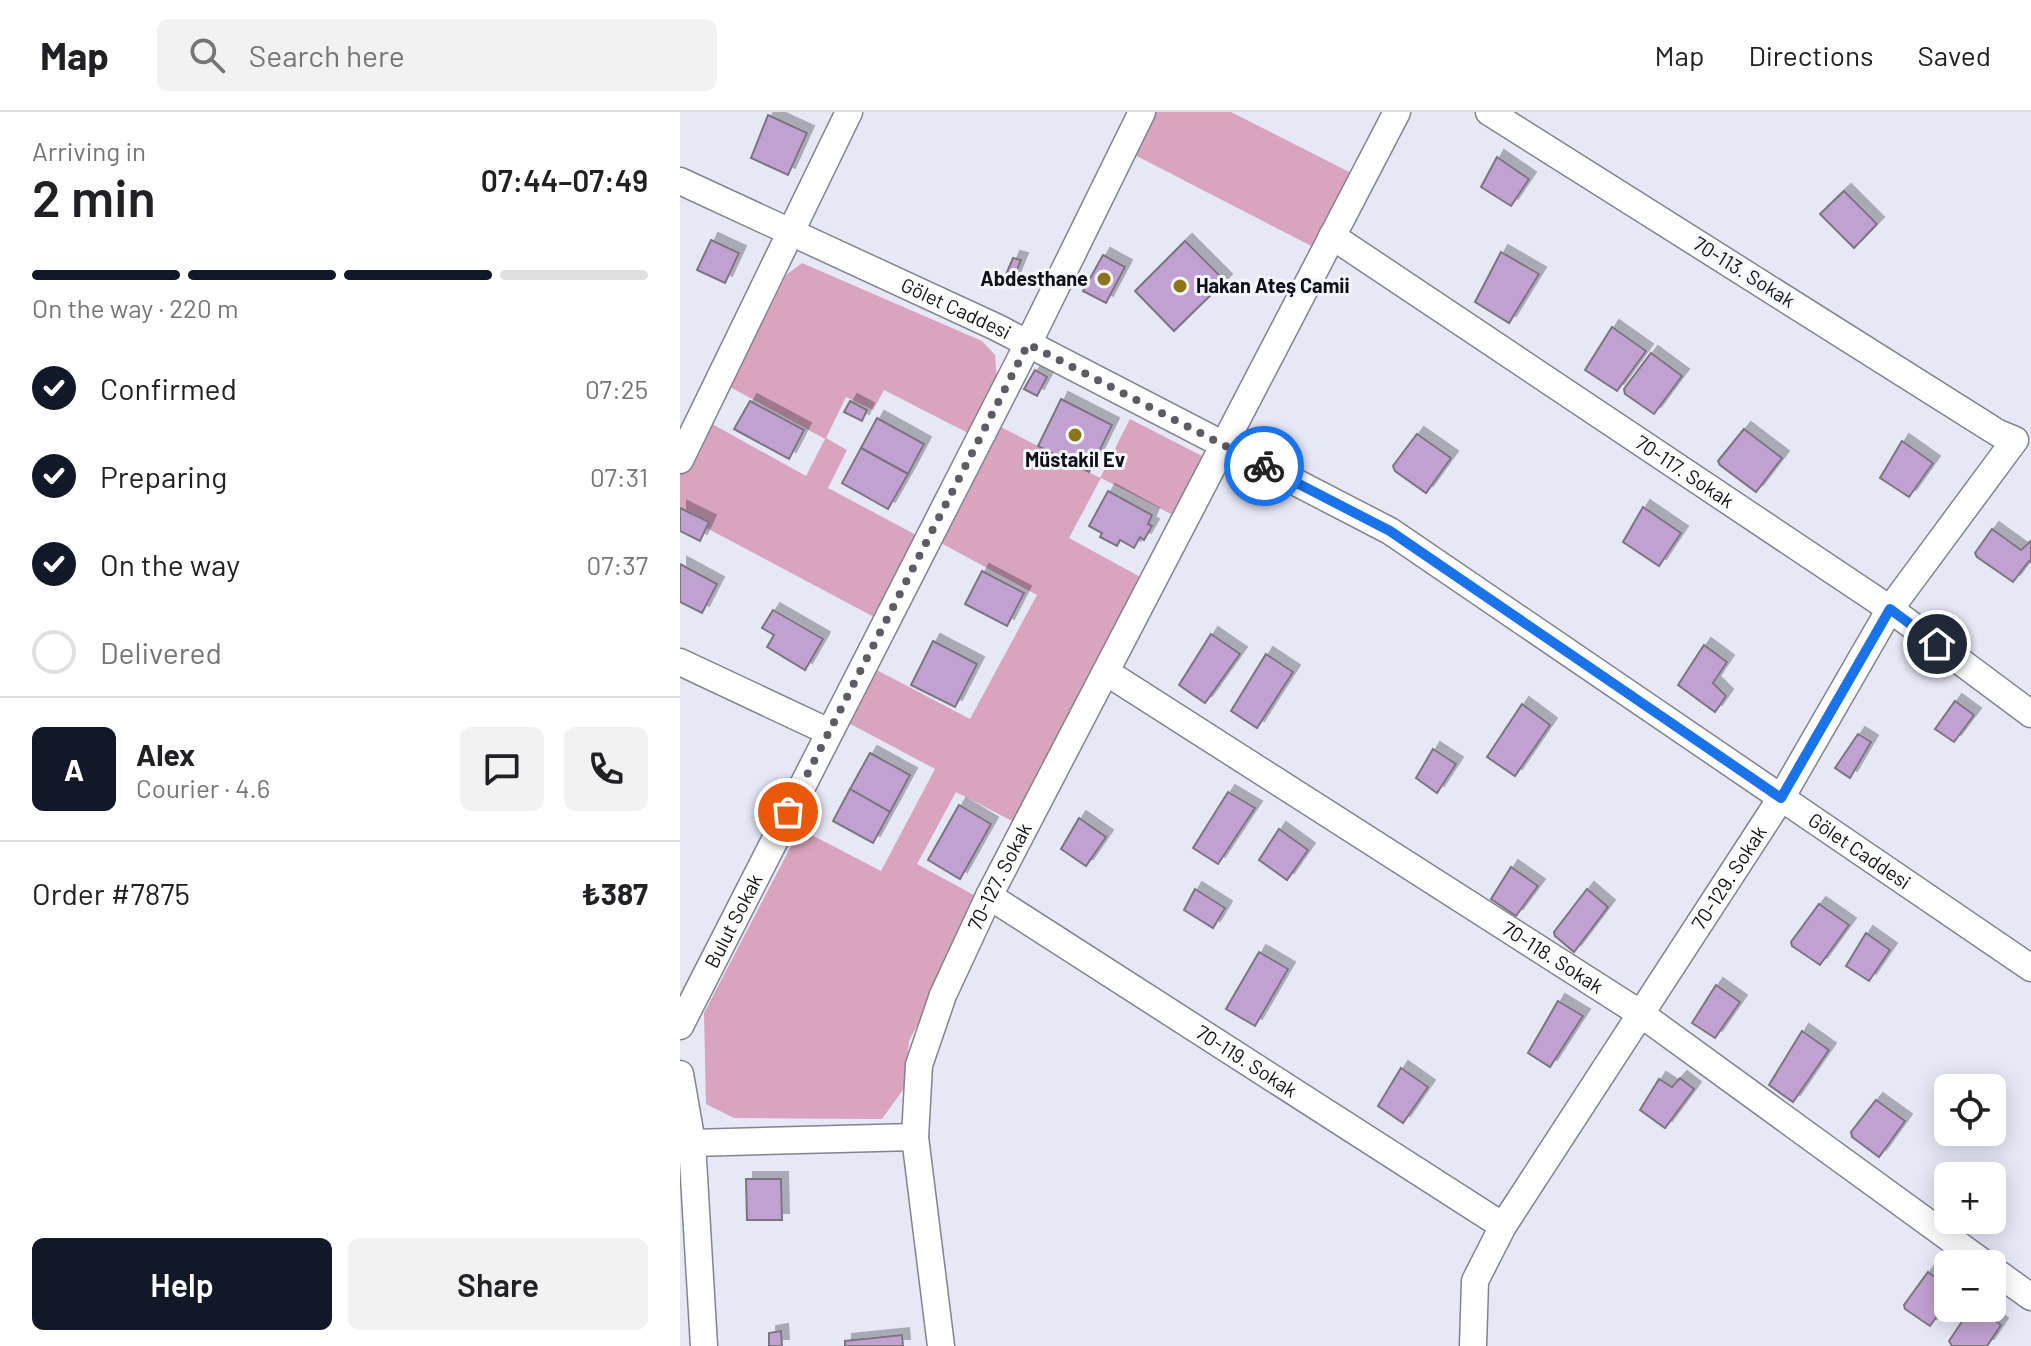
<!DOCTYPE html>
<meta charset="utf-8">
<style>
:root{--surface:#fff;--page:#f2f2f2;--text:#202124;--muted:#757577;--line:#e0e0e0;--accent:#111827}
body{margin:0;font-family:Barlow,sans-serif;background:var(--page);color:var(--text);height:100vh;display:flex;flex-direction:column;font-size:30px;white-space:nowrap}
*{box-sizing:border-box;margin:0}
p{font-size:26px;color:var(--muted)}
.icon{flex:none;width:44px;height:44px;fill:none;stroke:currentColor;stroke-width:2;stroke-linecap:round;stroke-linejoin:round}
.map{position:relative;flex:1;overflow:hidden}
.panel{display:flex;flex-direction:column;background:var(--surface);width:680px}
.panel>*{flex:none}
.buttons{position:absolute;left:1254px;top:962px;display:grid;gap:16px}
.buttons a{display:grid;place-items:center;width:72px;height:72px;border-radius:12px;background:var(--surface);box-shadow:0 4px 20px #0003;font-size:40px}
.pin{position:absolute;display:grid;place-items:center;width:68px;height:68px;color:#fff;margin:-34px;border:4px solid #fff;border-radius:50%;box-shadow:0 2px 8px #0007}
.courier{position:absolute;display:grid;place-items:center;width:80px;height:80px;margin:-40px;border:6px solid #1a73e8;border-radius:50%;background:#fff;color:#222;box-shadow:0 2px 10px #0007}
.summary em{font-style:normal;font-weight:600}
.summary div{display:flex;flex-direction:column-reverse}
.summary{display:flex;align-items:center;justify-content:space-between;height:136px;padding:0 32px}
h1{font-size:52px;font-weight:600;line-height:60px}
.bar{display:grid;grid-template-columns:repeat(4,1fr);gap:12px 8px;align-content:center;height:96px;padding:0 32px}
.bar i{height:10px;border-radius:6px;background:var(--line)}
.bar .selected{background:var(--accent)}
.bar p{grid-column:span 4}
.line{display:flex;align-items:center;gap:20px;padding:0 32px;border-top:2px solid var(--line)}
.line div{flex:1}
.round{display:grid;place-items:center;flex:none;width:84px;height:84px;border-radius:12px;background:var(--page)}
ol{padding:0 32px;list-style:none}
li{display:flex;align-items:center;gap:24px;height:88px}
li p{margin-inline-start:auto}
li .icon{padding:8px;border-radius:50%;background:var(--accent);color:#fff;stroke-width:4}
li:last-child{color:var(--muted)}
li i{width:44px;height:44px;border:4px solid var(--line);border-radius:50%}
.cta{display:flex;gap:16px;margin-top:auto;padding:16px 32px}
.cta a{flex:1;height:92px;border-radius:12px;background:var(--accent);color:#fff;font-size:32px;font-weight:600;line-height:92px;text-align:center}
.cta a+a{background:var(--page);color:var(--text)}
header{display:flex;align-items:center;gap:48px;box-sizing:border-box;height:112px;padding:0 40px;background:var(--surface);border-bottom:2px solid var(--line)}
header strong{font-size:38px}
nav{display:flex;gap:44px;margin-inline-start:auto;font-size:28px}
.search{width:560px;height:72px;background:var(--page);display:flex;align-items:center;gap:20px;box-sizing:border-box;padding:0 28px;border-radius:12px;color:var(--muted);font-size:30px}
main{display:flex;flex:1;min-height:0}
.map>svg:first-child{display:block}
.green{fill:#d9a4bd}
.building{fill:#c1a1d1;stroke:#7c7580;stroke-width:2;filter:url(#shadow)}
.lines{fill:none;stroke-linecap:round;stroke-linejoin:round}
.minor-casing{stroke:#828390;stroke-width:29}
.minor{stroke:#fff;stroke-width:26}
.done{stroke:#5b5c64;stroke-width:8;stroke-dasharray:0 14.4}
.route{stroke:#1a73e8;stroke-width:10}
.poi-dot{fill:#8e7519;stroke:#f4f6fe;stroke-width:3}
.labels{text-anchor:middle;stroke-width:6;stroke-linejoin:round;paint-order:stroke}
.street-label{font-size:20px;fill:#101015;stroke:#f4f6fe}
.poi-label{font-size:20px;font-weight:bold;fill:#101015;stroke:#f4f6fe;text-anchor:end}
</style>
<header>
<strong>Map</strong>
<div class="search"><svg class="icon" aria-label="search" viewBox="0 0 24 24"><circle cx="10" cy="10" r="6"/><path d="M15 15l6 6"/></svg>Search here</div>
<nav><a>Map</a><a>Directions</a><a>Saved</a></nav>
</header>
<main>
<section class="panel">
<div class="summary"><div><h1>2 min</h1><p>Arriving in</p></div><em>07:44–07:49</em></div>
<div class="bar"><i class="selected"></i><i class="selected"></i><i class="selected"></i><i></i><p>On the way · 220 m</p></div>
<ol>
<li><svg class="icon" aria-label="check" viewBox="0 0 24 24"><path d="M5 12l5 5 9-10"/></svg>Confirmed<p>07:25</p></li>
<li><svg class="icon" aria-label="check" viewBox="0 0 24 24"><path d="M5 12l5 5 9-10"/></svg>Preparing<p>07:31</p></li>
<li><svg class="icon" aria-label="check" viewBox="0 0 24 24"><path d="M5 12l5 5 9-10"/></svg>On the way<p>07:37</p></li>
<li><i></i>Delivered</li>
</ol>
<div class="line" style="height:144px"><b class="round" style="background:var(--accent);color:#fff">A</b><div><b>Alex</b><p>Courier · 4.6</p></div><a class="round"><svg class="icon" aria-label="chat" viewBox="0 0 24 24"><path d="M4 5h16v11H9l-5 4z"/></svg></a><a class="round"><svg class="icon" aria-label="phone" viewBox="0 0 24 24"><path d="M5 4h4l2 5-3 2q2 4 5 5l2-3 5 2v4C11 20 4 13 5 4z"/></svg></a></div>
<div class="line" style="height:104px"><div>Order #7875</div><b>₺387</b></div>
<div class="cta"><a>Help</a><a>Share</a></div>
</section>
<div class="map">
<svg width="1351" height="1234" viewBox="0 0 1351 1234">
<defs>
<filter id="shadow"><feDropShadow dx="7" dy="-7" stdDeviation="0" flood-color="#0004"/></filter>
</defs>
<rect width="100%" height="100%" fill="#e6e8f6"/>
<!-- green -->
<g class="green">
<path d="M472,0h79l126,64 -38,74 -188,-97z"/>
<path d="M122,151l180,78 13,14 2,25 -29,53 -84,-43 -11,20 -27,-13 -20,41 21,12 -19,38 90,48 -42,82 -196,-104v-47l25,-47 101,56 19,-37 -95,-52 56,-112z"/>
<path d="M450,307l72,37 -29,59 -72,-37 -32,60 77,42 -130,243 -60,-31 -39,72 66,36 -74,141 -4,46 -23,32 -148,-1 -28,-14 -2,-91 96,-184 81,42 54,-102 -90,-48 28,-53 97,51 67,-124 -98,-53 60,-116 101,52z"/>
</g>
<!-- building -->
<g class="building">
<path d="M88,3l39,18 -19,42 -37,-17z"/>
<path d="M817,45l32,22 -18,27 -30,-19z"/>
<path d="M1164,79l33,33 -23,24 -34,-34z"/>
<path d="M31,128l28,13 -14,30 -28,-13z"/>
<path d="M505,129l40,40 -51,50 -39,-40z"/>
<path d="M821,140l38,22 -30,49 -34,-21z"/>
<path d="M423,143l22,12 -19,36 -23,-12z"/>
<path d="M333,146l8,2 -11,27 -8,-3z"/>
<path d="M932,215l34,24 -29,40 -32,-21z"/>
<path d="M971,241l31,23 -28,38 -29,-20 -1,-5z"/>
<path d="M355,258l12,7 -10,19 -13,-7z"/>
<path d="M381,287l51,26 -23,47 -51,-26z"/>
<path d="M70,289l54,29 -15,29 -55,-30z"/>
<path d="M170,289l17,9 -5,11 -18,-9z"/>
<path d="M197,306l47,26 -16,30 -47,-26z"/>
<path d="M1064,317l38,29 -26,34 -36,-27 -2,-4z"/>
<path d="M737,322l34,24 -25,35 -31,-22 -2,-5z"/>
<path d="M1222,329l31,22 -24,34 -29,-19z"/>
<path d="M181,336l47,26 -20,35 -46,-26z"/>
<path d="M428,379l44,24 -4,9 4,2 -8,14 -4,-3 -6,11 -14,-8 -3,6 -17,-9 2,-4 -13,-7z"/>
<path d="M963,395l38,26 -22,33 -36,-24z"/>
<path d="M0,396l29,14 -9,19 -20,-10z"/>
<path d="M1312,417l29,21 10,-9v21l-2,-1 -16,21 -36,-25 -2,-4z"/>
<path d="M0,452l37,20 -15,29 -22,-11z"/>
<path d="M302,459l42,22 -17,33 -42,-22z"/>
<path d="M93,498l50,29 -18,31 -38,-23 7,-12 -12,-7z"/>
<path d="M531,522l29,20 -35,49 -26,-18z"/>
<path d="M253,529l44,23 -22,43 -44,-22z"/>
<path d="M1024,533l23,17 -14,21 13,13 -11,16 -37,-27z"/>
<path d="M586,542l27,18 -36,56 -26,-17z"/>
<path d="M1275,589l19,14 -20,27 -19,-13z"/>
<path d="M842,592l28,21 -35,51 -28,-19z"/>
<path d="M1178,622l13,8 -21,36 -15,-10z"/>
<path d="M753,637l23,15 -19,29 -21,-15z"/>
<path d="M190,641l40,22 -20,37 -40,-23z"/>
<path d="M170,677l40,23 -17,31 -40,-22z"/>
<path d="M548,680l27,16 -37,56 -25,-16z"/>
<path d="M279,693l32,19 -31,55 -32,-19z"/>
<path d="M399,706l27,19 -20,29 -25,-17z"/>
<path d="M599,717l29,21 -21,30 -28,-20z"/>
<path d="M831,755l27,19 -22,30 -25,-17z"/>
<path d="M515,777l30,19 -12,20 -29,-18z"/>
<path d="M907,777l21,18 -34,45 -19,-16 -1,-4z"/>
<path d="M1139,792l30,21 -29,40 -28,-19 -1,-4z"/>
<path d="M1186,821l24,17 -21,31 -23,-15z"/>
<path d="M579,840l29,17 -33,57 -29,-17z"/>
<path d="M1036,873l24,17 -25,36 -23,-15z"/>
<path d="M878,889l25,15 -33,51 -22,-14z"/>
<path d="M1122,919l27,19 -36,52 -24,-17z"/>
<path d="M721,956l27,19 -25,36 -25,-17z"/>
<path d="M1000,966l14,11 -29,39 -25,-18 19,-31 13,8z"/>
<path d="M1196,988l29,21 -26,36 -27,-20 -1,-5z"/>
<path d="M66,1067h35l1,41h-35z"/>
<path d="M1248,1160l20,15v14l-18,25 -25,-17 -1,-4z"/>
<path d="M1291,1196h6l24,17 -14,21h-35l-3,-5z"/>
<path d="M101,1219l1,15h-13v-13z"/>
<path d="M222,1223l1,11h-58v-5z"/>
</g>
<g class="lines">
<defs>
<g id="minor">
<path id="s1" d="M0,69l316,146 394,204 641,437"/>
<path id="s2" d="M652,124l558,373 141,105"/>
<path d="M0,348l169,-348"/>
<path d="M0,550l149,70"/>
<path id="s3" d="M426,560l535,342 344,250"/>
<path id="s4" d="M309,784l514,330"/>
<path id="s5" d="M0,914l348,-682 114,-232"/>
<path d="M0,962l12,69 12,203"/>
<path d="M12,1031l223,-6"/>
<path d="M1312,1157l39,28"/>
<path id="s6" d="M261,1234l-26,-209 4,-72 24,-70 46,-99 408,-784"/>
<path id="s7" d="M793,1234l2,-65 28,-55 278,-428 109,-189 125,-169 -17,-7 -509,-321"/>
</g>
</defs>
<!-- minor casing -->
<use href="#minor" class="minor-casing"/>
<!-- minor -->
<use href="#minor" class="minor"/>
</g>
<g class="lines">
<!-- done -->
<path class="done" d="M108,700l240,-468 236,122"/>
<!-- route -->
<path class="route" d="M584,354l126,65 391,267 109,-189 47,35"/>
</g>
<!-- markers -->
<g class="poi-dot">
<circle cx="424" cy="167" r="8"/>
<circle cx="500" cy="174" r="8"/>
<circle cx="395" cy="323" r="8"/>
</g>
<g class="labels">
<!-- street labels -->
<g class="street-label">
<text transform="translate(1064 160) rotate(32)" y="7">70-113. Sokak</text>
<text dy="7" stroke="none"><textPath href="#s1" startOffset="304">Gölet Caddesi</textPath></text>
<text dy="7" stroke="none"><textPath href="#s2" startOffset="424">70-117. Sokak</textPath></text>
<text dy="7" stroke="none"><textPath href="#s1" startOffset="1360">Gölet Caddesi</textPath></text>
<text dy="7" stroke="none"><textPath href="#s6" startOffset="488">70-127. Sokak</textPath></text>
<text dy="7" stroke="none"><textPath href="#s7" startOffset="542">70-129. Sokak</textPath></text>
<text dy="7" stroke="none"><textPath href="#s5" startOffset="118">Bulut Sokak</textPath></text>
<text dy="7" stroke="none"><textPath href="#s3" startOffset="530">70-118. Sokak</textPath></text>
<text dy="7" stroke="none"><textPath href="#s4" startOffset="306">70-119. Sokak</textPath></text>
</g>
<!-- poi labels -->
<g class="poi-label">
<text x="408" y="174">Abdesthane</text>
<text x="516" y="181" text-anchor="start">Hakan Ateş Camii</text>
<text x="395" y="355" text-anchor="middle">Müstakil Ev</text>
</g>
</g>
</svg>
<div class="buttons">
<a><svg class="icon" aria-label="locate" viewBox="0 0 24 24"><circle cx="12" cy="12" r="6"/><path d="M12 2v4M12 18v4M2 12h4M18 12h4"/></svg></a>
<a>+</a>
<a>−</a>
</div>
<div class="pin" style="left:108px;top:700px;background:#ea580c"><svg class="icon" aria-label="bag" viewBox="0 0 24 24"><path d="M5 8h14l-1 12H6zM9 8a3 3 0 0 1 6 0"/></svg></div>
<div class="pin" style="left:1257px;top:532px;background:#1f2937"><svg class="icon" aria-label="home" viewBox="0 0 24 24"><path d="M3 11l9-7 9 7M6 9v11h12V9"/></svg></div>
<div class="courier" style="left:584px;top:354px"><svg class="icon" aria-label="bike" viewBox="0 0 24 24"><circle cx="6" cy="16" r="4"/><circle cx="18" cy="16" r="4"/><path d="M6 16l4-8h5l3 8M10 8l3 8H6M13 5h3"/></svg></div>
</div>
</main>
